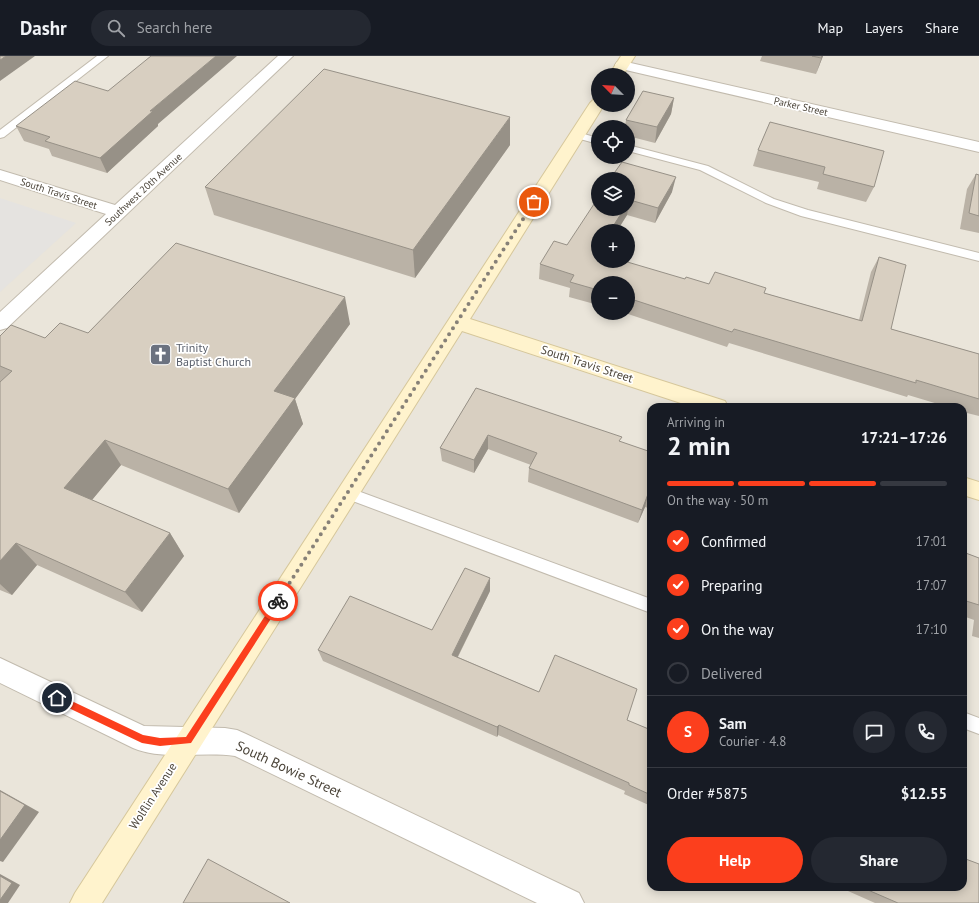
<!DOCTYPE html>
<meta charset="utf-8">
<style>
:root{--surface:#171b24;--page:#242831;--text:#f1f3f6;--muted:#9ea1a6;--line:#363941;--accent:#fc3f1d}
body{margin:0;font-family:"PT Sans",sans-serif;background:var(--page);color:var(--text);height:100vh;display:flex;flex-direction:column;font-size:15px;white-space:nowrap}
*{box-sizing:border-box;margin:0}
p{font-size:13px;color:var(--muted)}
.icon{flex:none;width:22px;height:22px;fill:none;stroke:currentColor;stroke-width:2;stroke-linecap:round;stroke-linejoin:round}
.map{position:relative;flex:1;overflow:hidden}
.drawer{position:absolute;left:647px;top:347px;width:320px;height:488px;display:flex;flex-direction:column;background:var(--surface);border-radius:12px;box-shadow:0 2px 10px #0003}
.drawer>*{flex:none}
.needle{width:26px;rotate:294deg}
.buttons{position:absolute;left:591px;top:12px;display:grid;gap:8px}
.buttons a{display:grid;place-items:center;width:44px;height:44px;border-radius:50%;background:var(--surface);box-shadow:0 2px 10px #0003;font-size:20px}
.pin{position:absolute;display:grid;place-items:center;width:34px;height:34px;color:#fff;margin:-17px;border:2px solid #fff;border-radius:50%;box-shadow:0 1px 4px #0007}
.courier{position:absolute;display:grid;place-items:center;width:40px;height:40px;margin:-20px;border:3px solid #fc3f1d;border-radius:50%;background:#fff;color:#222;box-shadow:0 1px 5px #0007}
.summary em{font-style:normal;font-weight:700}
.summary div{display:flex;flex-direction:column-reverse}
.summary{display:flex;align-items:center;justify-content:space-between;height:68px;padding:0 20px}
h1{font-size:26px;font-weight:700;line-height:30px}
.bar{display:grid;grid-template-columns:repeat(4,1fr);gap:6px 4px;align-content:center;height:48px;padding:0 20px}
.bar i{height:5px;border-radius:3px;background:var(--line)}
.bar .active{background:var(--accent)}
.bar p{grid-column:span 4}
.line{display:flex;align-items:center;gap:10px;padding:0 20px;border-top:1px solid var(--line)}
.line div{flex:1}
.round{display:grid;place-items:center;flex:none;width:42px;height:42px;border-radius:21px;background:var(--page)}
ol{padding:0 20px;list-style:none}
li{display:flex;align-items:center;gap:12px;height:44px}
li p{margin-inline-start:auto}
li .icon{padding:4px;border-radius:50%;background:var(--accent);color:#fff;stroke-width:4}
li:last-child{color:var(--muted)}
li i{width:22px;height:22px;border:2px solid var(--line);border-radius:50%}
.action{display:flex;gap:8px;margin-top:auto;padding:8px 20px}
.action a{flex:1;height:46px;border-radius:24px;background:var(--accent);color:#fff;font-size:16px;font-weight:700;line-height:46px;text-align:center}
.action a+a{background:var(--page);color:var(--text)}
header{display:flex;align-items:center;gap:24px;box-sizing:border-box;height:56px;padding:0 20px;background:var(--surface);border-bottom:1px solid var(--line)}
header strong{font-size:19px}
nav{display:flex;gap:22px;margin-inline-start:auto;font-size:14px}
.search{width:280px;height:36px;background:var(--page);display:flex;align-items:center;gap:10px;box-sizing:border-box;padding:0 14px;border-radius:22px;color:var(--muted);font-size:15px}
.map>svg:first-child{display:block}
.residential{fill:#eae5da;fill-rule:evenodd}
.parking{fill:#e5e3e0}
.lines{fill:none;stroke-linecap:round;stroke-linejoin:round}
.service-casing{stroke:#c2bbae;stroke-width:2}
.minor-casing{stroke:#c2bbae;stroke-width:2}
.secondary-casing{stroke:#d6c79b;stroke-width:2}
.service{fill:#fff;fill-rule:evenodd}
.minor{fill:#fff;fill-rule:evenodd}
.secondary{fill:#fff3cd;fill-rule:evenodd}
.wall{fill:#bab2a6}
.shaded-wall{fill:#979187}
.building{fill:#d8cfc1;stroke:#979187}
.route{fill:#fc3f1d}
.done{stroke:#878178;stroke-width:4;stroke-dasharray:0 7.2}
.labels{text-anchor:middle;stroke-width:3.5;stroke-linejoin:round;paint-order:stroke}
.far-street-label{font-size:10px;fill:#4b4439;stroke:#fff}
.worship-label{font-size:12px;fill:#5b616d;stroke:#fff;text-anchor:start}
.street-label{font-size:12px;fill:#4b4439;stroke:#fff}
.near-street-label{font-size:14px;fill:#4b4439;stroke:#fff}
</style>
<header>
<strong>Dashr</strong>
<div class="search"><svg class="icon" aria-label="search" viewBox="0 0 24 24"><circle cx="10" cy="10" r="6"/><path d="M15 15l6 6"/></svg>Search here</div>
<nav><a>Map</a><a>Layers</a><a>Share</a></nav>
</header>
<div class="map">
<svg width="979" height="847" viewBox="0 0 979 847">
<rect width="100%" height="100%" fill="#f6f3ec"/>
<!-- residential -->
<path class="residential" d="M0,0h979v847h-979zM598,19h30v30h-30zM598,71h30v30h-30zM598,123h30v30h-30zM598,175h30v30h-30zM598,227h30v30h-30zM651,351h312v480h-312z"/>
<!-- parking -->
<path class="parking" d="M0,142l76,25 -76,69z"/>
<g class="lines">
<defs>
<g id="service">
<path d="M97,0h11l-104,81 -4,1v-8z"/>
<path d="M577,76l21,6v6l-25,-7 -1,-2z"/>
<path d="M628,89l80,21 66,33 34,11 171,43v8l-178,-45 -35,-13 -66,-33 -72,-19z"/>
<path d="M347,431l304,112v14l-309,-116 -2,-4 2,-4z"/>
<path d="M963,656l16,6v16l-16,-6z"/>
</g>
<g id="minor">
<path d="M278,0h15l-286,272 -7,2v-18l106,-98 -106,-34v-10l115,35z"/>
<path d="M622,5l357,81v10l-362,-84 -2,-3 2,-3z"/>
<path d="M0,602l144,68 81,2 12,2 9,4 333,159 5,10h-47l-302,-147c-33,-5 -72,5 -102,-8l-133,-65z"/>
</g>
<g id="secondary">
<path d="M621,0h14l-12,19h-14z"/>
<path d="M598,42v7h6l-134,214 255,82 3,6h-35l-231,-76 -360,572h-32l5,-10 515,-790 3,-3z"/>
<path d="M963,421l16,5v18l-16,-5z"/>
</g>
</defs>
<!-- service casing -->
<use href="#service" class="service-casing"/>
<!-- minor casing -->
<use href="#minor" class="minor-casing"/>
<!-- secondary casing -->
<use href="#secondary" class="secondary-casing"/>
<!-- service -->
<use href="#service" class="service"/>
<!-- minor -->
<use href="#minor" class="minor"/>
<!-- secondary -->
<use href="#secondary" class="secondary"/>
</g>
<!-- wall -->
<g class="wall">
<path d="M762,0h61l-7,18 -56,-13z"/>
<path d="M674,42l-3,16 -16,29 -27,-7v-9h-3l1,-7z"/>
<path d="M770,66l104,65 -8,15 -49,-13 2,-7 -66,-16 5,-16z"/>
<path d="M158,68v2l-51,47 -55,-17 -3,-7 -25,-8 -8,-15z"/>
<path d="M510,89l-95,133 -201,-63 -9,-28z"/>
<path d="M976,118l3,1v58l-19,-4 7,-40z"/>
<path d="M628,123l44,13 -17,31 -28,-8 -29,46 111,23 55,9 95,27 12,-48 8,-15 12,72 88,25v62l-16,-4v-5h-15l-40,-12 -1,2 -178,-54 -2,4 -102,-34h3v-30h-30v22l-29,-8 1,-9 -31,-9 1,-15 27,-19z"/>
<path d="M350,268l-55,75 8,25 -64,89 -118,-48 -29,35 78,33 14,23 -42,56 -105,-47 -25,30 -12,-5v-254l45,2 43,-5z"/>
<path d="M476,332l144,54 31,10v57l-6,-2 -7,16 -110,-41 1,-14 2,-3 -43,-16 -14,24 -32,-12 -2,-13z"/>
<path d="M963,496l16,6v80l-7,-2 2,-16 -11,-4z"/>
<path d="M490,535l-32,66 81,35 88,28 24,10v76l-27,-12 1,-3 -127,-56 -1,2 -174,-76 -5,-11 114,-20z"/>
<path d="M839,831h124l16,16h-104z"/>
</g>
<!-- shaded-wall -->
<g class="shaded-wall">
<path d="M6,0h29l-35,25v-21z"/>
<path d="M216,0h21l-79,68v2l-51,47 -7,-15 50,-47z"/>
<path d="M822,0h1l-7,18z"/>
<path d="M674,42l-3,16 -16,29 2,-16z"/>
<path d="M510,61v28l-95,133 -2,-28z"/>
<path d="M676,121l-4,15 -17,31 3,-15z"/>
<path d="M630,144l-3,15 -10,16h-7l14,-22h4v-7z"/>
<path d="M345,241l5,27 -55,75 8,25 -64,89 -11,-24 46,-98z"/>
<path d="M488,379v14l-14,24v-13z"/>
<path d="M105,384l16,25 -39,47 -18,-24z"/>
<path d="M648,438l-3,13 -7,16 4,-13z"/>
<path d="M170,477l14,23 -42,56 -17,-20z"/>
<path d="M16,487l21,22 -25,30 -12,-11v-23z"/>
<path d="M490,522v13l-37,75 -1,-11z"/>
<path d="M499,669l-1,10 -1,2v-10z"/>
<path d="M0,734l39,22 -36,50 -3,-1z"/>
<path d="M0,818l20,11 -12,18h-8z"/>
</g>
<!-- building -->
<g class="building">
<path d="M0,0h6l-6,4z"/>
<path d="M151,0h65l-66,55h3l-53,47 -55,-17 5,-4 -34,-11 59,-45 33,10z"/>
<path d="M812,0h10l-1,2z"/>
<path d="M324,13l186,48 -97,133 -208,-63z"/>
<path d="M643,35l31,7 -17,29 -31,-7z"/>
<path d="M770,66l114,29 -10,36 -51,-13 2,-7 -67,-17z"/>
<path d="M622,106l54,15 -18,31 -28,-8 -2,2v-23h-18z"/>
<path d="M976,118l3,1v41l-10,-3z"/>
<path d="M598,142v11h26l-14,22h-12v20l-1,2h1v8h26l61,18 1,-2 23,7 6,-12 51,16 -2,5 98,28 17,-64 27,8 -15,64 88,25v45l-63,-19v3l-182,-54 -2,3 -104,-34v-15h-30v7l-28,-8 4,-7 -34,-11 14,-23 13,4z"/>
<path d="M176,187l169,54 -71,94 21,7 -67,91 -123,-49 -41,48 106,45 -45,59 -109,-49 -16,18v-179l12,-11 -12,-5v-30l11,-11 34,13 15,-15 28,10z"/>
<path d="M476,332l146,49 -3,4 32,11v42h-3l-6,16 -113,-42 8,-15 -49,-18 -14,25 -34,-12z"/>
<path d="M963,496l16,6v47l-16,-5z"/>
<path d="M465,512l25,10 -38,77 87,37 16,-37 82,34 -10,31 24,10v65l-22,-10v-2l-130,-58 -2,2 -179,-77 32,-54 82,34z"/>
<path d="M0,735l25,14 -25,35z"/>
<path d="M963,802l16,6v39h-81l-37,-16h102z"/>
<path d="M208,803l82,44h-107z"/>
<path d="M0,820l12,7 -12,17z"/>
</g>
<!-- route -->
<path class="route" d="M278,542l3,1v4l-90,140 -31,3 -18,-3 -88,-42 -1,-3 4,-4 86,41 17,3 26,-1 90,-138z"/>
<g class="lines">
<!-- done -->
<path class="done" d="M278,545l256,-399"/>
</g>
<!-- icons -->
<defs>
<symbol id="church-square" viewBox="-11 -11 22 22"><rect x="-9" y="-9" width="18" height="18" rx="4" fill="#6b7280" stroke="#fff"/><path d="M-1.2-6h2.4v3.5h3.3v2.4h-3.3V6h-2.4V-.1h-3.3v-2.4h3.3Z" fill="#fff"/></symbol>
</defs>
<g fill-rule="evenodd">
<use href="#church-square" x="148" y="286" width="25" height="25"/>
</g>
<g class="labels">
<!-- far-street labels -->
<g class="far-street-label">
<text transform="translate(801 50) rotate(13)" y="4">Parker Street</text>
<text transform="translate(143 133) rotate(-43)" y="4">Southwest 20th Avenue</text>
<text transform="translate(59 137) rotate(18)" y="4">South Travis Street</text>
</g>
<!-- worship labels -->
<g class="worship-label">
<text x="176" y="296">Trinity<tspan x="176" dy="14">Baptist Church</tspan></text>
</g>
<!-- street labels -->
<g class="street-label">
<text transform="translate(587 308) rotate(18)" y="4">South Travis Street</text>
<text transform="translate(153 740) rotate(-57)" y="4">Wolflin Avenue</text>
</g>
<!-- near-street labels -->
<g class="near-street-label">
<text transform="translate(289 713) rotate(25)" y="5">South Bowie Street</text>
</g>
</g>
</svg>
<div class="buttons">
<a><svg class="needle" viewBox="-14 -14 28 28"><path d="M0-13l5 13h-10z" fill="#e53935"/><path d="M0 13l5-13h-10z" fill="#9ea1a6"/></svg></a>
<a><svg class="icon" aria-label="locate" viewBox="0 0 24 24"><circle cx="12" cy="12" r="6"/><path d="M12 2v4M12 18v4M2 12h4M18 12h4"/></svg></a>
<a><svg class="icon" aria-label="layers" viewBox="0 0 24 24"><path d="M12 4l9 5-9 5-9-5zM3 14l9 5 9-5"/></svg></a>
<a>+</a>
<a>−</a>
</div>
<div class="pin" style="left:534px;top:146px;background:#ea580c"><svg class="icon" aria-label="bag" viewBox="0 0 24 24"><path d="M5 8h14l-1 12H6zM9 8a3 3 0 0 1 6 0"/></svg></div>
<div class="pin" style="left:57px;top:642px;background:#1f2937"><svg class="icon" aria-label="home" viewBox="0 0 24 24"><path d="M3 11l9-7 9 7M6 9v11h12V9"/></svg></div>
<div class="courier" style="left:278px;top:545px"><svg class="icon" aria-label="bike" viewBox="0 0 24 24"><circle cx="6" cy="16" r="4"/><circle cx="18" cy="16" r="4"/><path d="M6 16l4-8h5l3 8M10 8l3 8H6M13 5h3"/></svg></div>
<section class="drawer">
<div class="summary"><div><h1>2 min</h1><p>Arriving in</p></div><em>17:21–17:26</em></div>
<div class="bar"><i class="active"></i><i class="active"></i><i class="active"></i><i></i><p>On the way · 50 m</p></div>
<ol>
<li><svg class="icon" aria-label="check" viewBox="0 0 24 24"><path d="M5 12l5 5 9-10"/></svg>Confirmed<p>17:01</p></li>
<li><svg class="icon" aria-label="check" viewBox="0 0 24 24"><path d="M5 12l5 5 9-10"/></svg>Preparing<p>17:07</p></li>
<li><svg class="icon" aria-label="check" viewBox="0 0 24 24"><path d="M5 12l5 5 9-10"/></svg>On the way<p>17:10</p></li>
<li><i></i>Delivered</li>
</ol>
<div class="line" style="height:72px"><b class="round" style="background:var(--accent);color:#fff">S</b><div><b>Sam</b><p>Courier · 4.8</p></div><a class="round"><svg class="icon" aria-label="chat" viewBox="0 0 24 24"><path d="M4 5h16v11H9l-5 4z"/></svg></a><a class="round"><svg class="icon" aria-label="phone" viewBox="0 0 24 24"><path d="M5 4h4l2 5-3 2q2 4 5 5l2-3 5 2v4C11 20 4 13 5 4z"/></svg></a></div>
<div class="line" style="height:52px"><div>Order #5875</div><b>$12.55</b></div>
<div class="action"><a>Help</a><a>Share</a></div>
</section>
</div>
